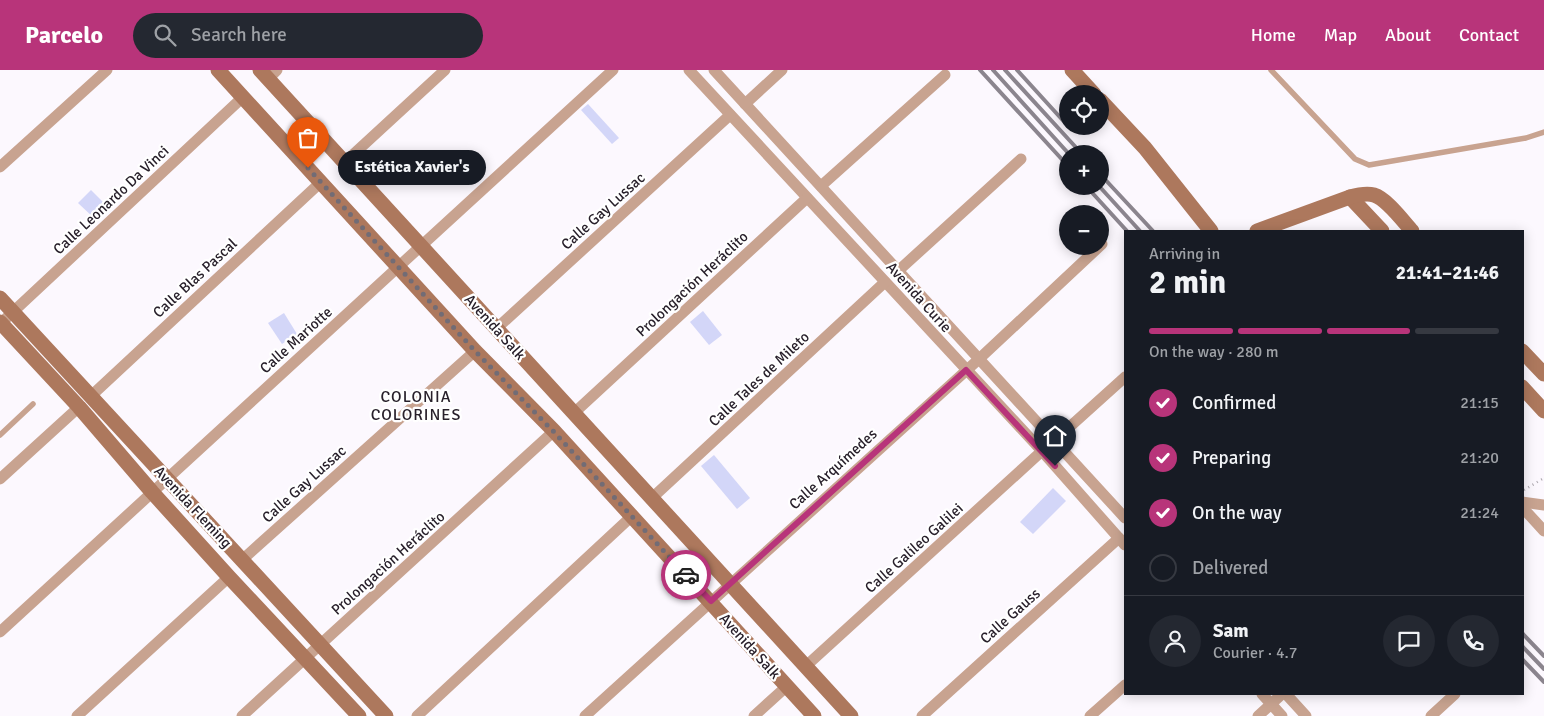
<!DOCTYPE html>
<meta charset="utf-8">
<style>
:root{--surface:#171b24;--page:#242831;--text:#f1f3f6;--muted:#9ea1a6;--line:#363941;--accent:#b8347a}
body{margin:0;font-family:Signika,sans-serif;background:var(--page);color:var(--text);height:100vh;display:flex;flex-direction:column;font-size:19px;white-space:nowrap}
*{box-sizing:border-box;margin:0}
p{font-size:16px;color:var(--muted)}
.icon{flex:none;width:28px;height:28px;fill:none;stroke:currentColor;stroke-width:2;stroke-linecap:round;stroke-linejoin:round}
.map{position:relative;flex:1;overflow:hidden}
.side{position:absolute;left:1124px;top:160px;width:400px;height:465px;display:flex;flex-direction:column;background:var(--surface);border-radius:0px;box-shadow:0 2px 12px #0003}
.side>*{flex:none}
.buttons{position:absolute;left:1059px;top:15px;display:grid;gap:10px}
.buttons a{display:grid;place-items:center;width:50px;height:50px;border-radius:50%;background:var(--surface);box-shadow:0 2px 12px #0003;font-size:25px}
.pin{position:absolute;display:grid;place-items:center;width:42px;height:42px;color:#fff;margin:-51px -21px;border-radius:50% 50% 50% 0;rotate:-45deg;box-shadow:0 0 5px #0007}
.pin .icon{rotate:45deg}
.courier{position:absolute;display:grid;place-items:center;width:50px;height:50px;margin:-25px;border:4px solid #b8347a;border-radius:50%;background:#fff;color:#222;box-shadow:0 1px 6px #0007}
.bubble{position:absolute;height:35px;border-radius:18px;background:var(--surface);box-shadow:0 2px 12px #0003;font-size:16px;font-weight:700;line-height:35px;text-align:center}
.summary em{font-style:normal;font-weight:700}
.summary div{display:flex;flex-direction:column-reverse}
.summary{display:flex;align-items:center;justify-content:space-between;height:85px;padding:0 25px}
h1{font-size:32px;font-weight:700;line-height:38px}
.bar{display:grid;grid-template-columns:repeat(4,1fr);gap:8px 5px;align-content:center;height:60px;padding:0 25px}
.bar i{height:6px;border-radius:4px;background:var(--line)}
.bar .current{background:var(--accent)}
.bar p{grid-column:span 4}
.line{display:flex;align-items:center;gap:12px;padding:0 25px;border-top:1px solid var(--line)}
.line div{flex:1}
.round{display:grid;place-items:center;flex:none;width:52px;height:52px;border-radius:26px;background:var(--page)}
ol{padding:0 25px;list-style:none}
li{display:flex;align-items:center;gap:15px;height:55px}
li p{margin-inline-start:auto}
li .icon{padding:5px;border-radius:50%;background:var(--accent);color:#fff;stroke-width:4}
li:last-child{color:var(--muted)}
li i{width:28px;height:28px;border:2px solid var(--line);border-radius:50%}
header{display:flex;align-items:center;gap:30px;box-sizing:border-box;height:70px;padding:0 25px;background:var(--accent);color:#fff}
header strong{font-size:24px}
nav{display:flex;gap:28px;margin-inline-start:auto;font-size:18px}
.search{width:350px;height:45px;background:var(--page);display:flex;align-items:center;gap:12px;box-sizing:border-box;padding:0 18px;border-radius:28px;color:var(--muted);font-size:19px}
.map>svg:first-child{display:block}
.building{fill:#d3d6f8}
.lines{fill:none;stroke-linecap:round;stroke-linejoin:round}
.path{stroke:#ada8af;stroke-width:2.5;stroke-dasharray:1 4;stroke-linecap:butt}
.lane{stroke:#c8a390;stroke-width:5.5}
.street{stroke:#c8a390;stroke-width:11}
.secondary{stroke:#ad785d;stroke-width:15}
.rail{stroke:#8b858e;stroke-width:4}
.done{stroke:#726c75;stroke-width:5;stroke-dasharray:0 9}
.route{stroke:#b8347a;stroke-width:6}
.labels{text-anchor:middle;stroke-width:4.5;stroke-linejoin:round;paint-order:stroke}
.street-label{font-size:15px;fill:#28202b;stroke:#fff}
.neighbourhood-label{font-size:16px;letter-spacing:1px;fill:#28202b;stroke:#fff}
</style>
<header>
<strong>Parcelo</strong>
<div class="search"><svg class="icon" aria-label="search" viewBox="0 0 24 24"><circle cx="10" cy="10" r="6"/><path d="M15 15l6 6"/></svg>Search here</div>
<nav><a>Home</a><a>Map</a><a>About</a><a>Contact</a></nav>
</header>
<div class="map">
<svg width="1544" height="646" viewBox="0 0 1544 646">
<rect width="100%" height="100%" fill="#fcf8fe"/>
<!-- building -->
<g class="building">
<path d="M588,34l31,34 -7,6 -31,-34z"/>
<path d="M91,120l16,16 -12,13 -17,-16z"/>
<path d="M703,241l19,24 -13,10 -19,-23z"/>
<path d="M284,243l13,21 -15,10 -14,-21z"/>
<path d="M714,385l36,43 -13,11 -36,-43z"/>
<path d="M1053,418l13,13 -33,33 -13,-12z"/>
</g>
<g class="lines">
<!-- path -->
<path class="path" d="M1524,420l20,-12"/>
<!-- lane -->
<g class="lane">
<path d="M1271,0l84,89 14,6 157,-27 18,-6"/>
<path d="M0,365l33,-31"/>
</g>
<!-- street -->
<g class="street">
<path d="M689,0l353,381 83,94"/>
<path d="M714,0l411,448"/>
<path d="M268,9l9,-9"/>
<path d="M745,34l37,-34"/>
<path d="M345,92l100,-92"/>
<path d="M0,97l107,-97"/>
<path d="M821,116l124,-111"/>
<path d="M898,201l123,-112"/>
<path d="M0,254l243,-227"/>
<path d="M497,258l233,-213"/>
<path d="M91,326l230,-214"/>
<path d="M574,343l233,-215"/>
<path d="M1054,371l71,-64"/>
<path d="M0,409l79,-72"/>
<path d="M652,428l233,-216"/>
<path d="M1522,432l22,3"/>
<path d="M1522,437l22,24"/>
<path d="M242,490l233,-209"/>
<path d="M0,562l613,-562"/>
<path d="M806,596l236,-215"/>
<path d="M1262,624l20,22"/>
<path d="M1286,624l20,22"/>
<path d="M77,646l152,-139"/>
<path d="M242,646l312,-285"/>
<path d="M417,646l215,-200"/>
<path d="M585,646l394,-357 123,-115"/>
<path d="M754,646l32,-29"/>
<path d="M922,646l197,-178"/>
<path d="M1090,646l35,-31"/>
<path d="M1258,646l24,-22"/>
<path d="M1431,646l24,-22"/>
</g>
<!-- secondary -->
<g class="secondary">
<path d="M218,0l257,281 79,80 260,285"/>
<path d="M260,0l591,646"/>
<path d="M1072,0l22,24"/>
<path d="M1100,30l45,48 66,83"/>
<path d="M1350,127l32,34"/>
<path d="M1257,161l93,-34c7,-2 17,-4 24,-2 13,4 29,26 38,36"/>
<path d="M0,228l386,418"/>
<path d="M0,252l79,85 73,85 77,85 130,139"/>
<path d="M1522,281l22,23"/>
<path d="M1522,317l22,24"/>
</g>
<!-- rail -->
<g class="rail">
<path d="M980,0l88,96"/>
<path d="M993,0l76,84"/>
<path d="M1005,0l77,84"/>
<path d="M1017,0l51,56"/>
<path d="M1100,104l53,57"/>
<path d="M1086,116l41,45"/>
<path d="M1099,116l41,45"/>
<path d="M1522,563l22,23"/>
<path d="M1522,576l22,23"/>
<path d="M1522,589l22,23"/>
</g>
</g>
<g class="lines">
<!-- done -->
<path class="done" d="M308,98l167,183 79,81 132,143"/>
<!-- route -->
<path class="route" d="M686,505l25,26 255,-231 89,96"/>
</g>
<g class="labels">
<!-- street labels -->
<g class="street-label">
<text transform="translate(111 130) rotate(-43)" y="5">Calle Leonardo Da Vinci</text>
<text transform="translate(603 141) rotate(-42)" y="5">Calle Gay Lussac</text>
<text transform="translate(195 208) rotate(-43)" y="5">Calle Blas Pascal</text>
<text transform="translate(692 214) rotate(-43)" y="5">Prolongación Heráclito</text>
<text transform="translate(919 227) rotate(48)" y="5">Avenida Curie</text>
<text transform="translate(495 257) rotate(48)" y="5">Avenida Salk</text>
<text transform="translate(296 270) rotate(-42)" y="5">Calle Mariotte</text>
<text transform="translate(759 309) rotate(-43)" y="5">Calle Tales de Mileto</text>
<text transform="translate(833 399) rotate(-42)" y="5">Calle Arquímedes</text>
<text transform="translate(304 414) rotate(-42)" y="5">Calle Gay Lussac</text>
<text transform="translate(193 437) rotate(47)" y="5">Avenida Fleming</text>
<text transform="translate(914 478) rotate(-42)" y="5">Calle Galileo Galilei</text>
<text transform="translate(388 493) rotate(-42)" y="5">Prolongación Heráclito</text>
<text transform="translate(1010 546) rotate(-42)" y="5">Calle Gauss</text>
<text transform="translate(750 576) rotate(48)" y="5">Avenida Salk</text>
</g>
<!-- neighbourhood labels -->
<g class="neighbourhood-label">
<text x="416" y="332">COLONIA<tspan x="416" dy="18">COLORINES</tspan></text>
</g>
</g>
</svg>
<div class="buttons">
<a><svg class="icon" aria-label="locate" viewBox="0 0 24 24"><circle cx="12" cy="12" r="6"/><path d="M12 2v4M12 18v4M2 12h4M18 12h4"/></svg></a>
<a>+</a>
<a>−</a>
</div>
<div class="pin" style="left:308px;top:98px;background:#ea580c"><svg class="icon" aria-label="bag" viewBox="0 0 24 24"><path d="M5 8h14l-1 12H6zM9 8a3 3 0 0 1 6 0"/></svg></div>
<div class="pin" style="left:1055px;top:396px;background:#1f2937"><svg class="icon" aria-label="home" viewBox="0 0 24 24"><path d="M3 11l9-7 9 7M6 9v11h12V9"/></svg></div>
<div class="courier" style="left:686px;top:505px"><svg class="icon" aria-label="car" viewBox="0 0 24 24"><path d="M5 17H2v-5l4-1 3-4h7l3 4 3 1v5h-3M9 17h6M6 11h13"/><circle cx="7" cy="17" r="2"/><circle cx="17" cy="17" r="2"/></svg></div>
<div class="bubble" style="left:338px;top:80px;width:148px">Estética Xavier's</div>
<section class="side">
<div class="summary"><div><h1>2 min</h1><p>Arriving in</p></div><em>21:41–21:46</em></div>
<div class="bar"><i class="current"></i><i class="current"></i><i class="current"></i><i></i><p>On the way · 280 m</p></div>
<ol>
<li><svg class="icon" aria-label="check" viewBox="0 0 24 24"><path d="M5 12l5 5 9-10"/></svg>Confirmed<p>21:15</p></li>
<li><svg class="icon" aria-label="check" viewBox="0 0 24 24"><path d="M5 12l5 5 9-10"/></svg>Preparing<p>21:20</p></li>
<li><svg class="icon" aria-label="check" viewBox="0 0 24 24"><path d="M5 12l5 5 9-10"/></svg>On the way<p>21:24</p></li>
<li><i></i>Delivered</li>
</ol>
<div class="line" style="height:90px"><a class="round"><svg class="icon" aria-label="person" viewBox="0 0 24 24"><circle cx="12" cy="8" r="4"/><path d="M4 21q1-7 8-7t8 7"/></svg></a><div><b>Sam</b><p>Courier · 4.7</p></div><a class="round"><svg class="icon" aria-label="chat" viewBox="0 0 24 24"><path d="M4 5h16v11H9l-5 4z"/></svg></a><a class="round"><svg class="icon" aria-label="phone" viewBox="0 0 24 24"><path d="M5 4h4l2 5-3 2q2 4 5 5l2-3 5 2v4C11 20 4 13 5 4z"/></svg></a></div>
</section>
</div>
